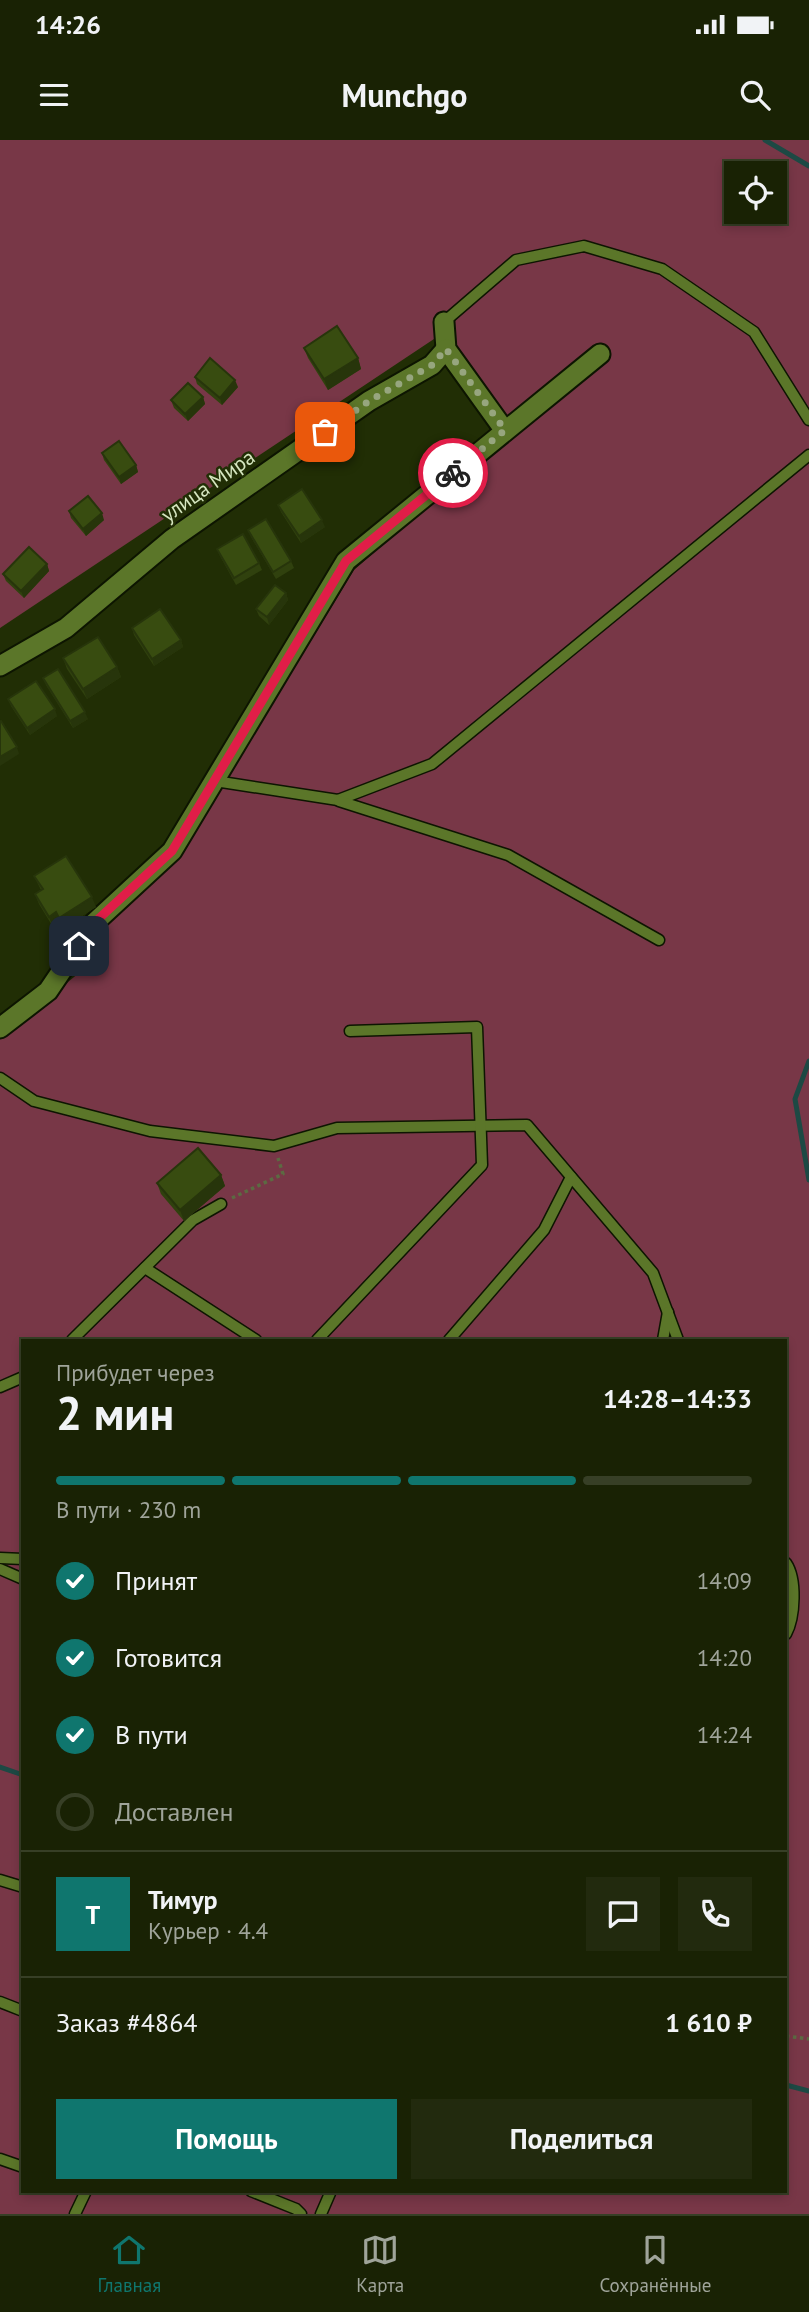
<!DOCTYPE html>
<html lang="ru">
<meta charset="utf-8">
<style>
:root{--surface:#192204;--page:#222a0e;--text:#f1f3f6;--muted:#9fa49a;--line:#373f26;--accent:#0f766e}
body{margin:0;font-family:"PT Sans",sans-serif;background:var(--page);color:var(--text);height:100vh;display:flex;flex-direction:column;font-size:26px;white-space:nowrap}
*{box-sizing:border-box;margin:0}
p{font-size:23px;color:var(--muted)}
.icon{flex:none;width:38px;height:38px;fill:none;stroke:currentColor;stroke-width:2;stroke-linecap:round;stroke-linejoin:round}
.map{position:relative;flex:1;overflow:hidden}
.details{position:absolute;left:21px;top:1199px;width:766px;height:854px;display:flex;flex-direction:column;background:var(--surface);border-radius:0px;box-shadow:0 4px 10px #0003,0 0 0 2px var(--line)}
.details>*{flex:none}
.fabs{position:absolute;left:724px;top:21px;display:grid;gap:14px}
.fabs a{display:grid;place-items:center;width:63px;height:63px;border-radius:0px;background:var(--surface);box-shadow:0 4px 10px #0003,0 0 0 2px var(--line);font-size:35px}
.pin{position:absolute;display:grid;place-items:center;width:60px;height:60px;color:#fff;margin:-30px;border-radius:14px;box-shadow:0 4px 10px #0006}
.courier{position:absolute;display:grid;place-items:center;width:70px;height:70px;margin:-35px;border:5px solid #e11d48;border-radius:50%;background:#fff;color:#222;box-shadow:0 2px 9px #0007}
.head em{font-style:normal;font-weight:600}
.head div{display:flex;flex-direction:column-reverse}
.head{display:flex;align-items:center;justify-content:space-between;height:119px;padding:0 35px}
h1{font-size:46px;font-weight:600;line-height:52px}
.bar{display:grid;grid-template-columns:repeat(4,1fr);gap:10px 7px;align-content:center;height:84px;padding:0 35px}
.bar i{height:9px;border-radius:5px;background:var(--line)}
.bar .current{background:var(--accent)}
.bar p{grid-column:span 4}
.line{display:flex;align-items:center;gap:18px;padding:0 35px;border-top:2px solid var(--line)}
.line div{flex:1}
.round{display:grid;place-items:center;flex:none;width:74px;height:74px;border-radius:0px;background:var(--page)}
ol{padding:0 35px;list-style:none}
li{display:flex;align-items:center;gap:21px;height:77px}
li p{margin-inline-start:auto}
li .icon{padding:7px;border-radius:50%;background:var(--accent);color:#fff;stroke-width:4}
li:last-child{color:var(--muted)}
li i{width:38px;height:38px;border:4px solid var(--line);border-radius:50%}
.primary-button{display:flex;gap:14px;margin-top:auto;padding:14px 35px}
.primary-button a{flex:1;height:80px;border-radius:0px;background:var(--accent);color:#fff;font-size:28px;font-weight:600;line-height:80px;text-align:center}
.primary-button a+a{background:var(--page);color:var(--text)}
.status{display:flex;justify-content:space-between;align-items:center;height:49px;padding:0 35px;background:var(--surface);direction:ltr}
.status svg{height:19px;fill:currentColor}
header{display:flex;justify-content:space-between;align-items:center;height:91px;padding:0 35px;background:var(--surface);font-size:32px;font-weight:600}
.menu{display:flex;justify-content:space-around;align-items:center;height:98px;border-top:2px solid var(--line);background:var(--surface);font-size:19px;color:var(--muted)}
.menu a{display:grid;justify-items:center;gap:4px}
.menu .current{color:var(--accent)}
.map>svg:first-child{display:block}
.green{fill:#783747;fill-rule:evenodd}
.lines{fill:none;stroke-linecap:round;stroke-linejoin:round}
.stream{stroke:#1d4944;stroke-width:5}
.service-casing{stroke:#0d1501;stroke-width:13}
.minor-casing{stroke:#0d1501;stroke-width:23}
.path{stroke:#5c6a42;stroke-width:3.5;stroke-dasharray:3.5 3.5;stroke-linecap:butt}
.service{stroke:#5b7629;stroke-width:10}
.minor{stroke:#5b7629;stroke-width:19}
.wall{fill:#30410e}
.shaded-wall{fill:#27350b}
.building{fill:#384c10;stroke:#27350b;stroke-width:2}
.done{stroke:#97a67f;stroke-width:7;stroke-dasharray:0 12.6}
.route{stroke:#e11d48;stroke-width:9}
.labels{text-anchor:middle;stroke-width:5;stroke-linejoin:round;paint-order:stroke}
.street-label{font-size:21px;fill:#d6e6c0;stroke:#212e05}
</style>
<div class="status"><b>14:26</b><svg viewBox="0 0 49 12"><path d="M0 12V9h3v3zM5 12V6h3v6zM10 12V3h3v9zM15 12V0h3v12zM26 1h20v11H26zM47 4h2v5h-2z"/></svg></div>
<header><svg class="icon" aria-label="menu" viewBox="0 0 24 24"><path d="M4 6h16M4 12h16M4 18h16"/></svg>Munchgo<svg class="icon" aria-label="search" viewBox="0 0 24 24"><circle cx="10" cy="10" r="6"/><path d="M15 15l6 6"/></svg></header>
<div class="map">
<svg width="809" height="2074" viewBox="0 0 809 2074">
<rect width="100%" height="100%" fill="#212e05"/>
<!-- green -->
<path class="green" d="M0,0h809v2074h-809v-1177l79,-64 17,-43 120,-133 138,-227 159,-139 -73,-96 -440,293zM737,33h38v39h-38zM23,1200h763v851h-763z"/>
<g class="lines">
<!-- stream -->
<g class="stream">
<path d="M765,0l44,26"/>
<path d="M809,921l-14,38 14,81"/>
<path d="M0,1627l23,8"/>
<path d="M786,1945l23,6"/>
</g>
<defs>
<g id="service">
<path d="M444,182l72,-62 68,-14 78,23 92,63 55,88"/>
<path d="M215,641l123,19 94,-36 377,-309"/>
<path d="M339,661l169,54 151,85"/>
<path d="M0,938l34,23 116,30 124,15 63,-18 190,-3 126,148 25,67"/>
<path d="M145,1128l111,72"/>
<path d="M72,1200l121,-120 28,-16"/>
<path d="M317,1200l165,-175 -5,-138 -127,4"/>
<path d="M449,1200l95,-110 27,-53"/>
<path d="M663,1200l5,-28"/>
<path d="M0,1247l23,-10"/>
<path d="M0,1418l23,1"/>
<path d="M786,1423c11,16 9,54 0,71"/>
<path d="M0,1429l23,10"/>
<path d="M0,1740l23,7"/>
<path d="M0,1862l23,9"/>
<path d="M0,2019l23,8"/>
<path d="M251,2051l45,18 5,5"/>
<path d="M75,2074l11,-23"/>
<path d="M321,2074l10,-23"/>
</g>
<g id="minor">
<path d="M444,182l2,27 59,82"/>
<path d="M0,526l66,-38 106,-89 197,-138 63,-36 14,-16"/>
<path d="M0,888l48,-37 46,-68 78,-72 174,-290 254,-207"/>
</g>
</defs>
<!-- service casing -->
<use href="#service" class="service-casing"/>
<!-- minor casing -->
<use href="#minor" class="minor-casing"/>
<!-- path -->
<g class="path">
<path d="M232,1058l51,-24 -5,-16"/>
<path d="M786,1765v16"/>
<path d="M786,1896l23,3"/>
</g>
<!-- service -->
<use href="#service" class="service"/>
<!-- minor -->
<use href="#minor" class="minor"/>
</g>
<!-- wall -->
<g class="wall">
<path d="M304,208l54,10 3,11 -33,21 -20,-32z"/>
<path d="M195,237l43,10 -16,18 -25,-21z"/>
<path d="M203,257l2,7 -17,17 -14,-13 -3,-8z"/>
<path d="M102,313l34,12 2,7 -17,12 -17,-24z"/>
<path d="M278,365l47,22 -24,16 -20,-31z"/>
<path d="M69,371l35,9 -18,16 -15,-18z"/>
<path d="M248,390l43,31 3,7 -18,11 -25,-42z"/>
<path d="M217,409l42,14 3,7 -26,15 -16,-29z"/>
<path d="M47,424l2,7 -25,27 -18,-17 -3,-7z"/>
<path d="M286,453l2,7 -19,25 -10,-9 -3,-7z"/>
<path d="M132,488l49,12 2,7 -29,19 -20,-31z"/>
<path d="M63,518l54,9 4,10 -34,22 -20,-30z"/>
<path d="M43,538l45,41 -15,9 -27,-43z"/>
<path d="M8,559l49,17 -27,19 -19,-29z"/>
<path d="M34,736l62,31 -33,21 -3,-5 -7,4 -14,-23 -4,-10 6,-4z"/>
<path d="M221,1035l4,11 -41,35 -23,-27 -4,-11z"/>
</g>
<!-- shaded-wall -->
<g class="shaded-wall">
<path d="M358,218l3,11 -33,21 -4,-11z"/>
<path d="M235,240l3,7 -16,18 -2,-7z"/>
<path d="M203,257l2,7 -17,17 -3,-7z"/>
<path d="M136,325l2,7 -17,12 -2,-7z"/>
<path d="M102,373l2,7 -18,16 -3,-7z"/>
<path d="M322,380l3,7 -24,16 -2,-7z"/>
<path d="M47,424l2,7 -25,27 -3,-7z"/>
<path d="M286,453l2,7 -19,25 -2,-8z"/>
<path d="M181,500l2,7 -29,19 -2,-7z"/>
<path d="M117,527l4,10 -34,22 -4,-10z"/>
<path d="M55,569l2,7 -27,19 -3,-7z"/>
<path d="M85,572l3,7 -15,9 -3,-7z"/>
<path d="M17,607l2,7 -19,12v-9z"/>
<path d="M92,757l4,10 -33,21 -4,-10z"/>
<path d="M56,772l4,11 -7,4 -4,-10z"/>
<path d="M221,1035l4,11 -41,35 -4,-11z"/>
</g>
<!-- building -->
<g class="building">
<path d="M337,186l21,32 -34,21 -20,-31z"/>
<path d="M210,218l25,22 -15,18 -25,-21z"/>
<path d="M188,243l15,14 -18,17 -14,-14z"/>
<path d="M119,301l17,24 -17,12 -17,-24z"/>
<path d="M302,349l20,31 -23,16 -21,-31z"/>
<path d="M88,356l14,17 -19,16 -14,-18z"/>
<path d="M266,379l25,42 -18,11 -25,-42z"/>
<path d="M243,394l16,29 -25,15 -17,-29z"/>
<path d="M29,407l18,17 -26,27 -18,-17z"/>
<path d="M275,445l11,8 -19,24 -11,-8z"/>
<path d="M160,469l21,31 -29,19 -20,-31z"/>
<path d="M98,497l19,30 -34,22 -20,-31z"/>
<path d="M58,529l27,43 -15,9 -27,-43z"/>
<path d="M36,541l19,28 -28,19 -19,-29z"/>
<path d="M1,581l16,26 -17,10v-35z"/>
<path d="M66,716l26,41 -33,21 -3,-6 -7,5 -14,-23 8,-5 -9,-13z"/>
<path d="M198,1008l23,27 -41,35 -23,-27z"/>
</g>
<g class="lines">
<!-- done -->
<path class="done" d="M325,292l44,-31 63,-36 14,-16 59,81 -52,43"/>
<!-- route -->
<path class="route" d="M79,806l15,-23 78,-72 174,-290 107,-88"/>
</g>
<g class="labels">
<!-- street labels -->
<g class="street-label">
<text transform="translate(208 346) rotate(-35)" y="7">улица Мира</text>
</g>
</g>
</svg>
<div class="fabs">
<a><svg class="icon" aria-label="locate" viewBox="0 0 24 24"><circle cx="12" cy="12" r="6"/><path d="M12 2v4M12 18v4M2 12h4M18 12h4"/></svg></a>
</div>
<div class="pin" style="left:325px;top:292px;background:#ea580c"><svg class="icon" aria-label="bag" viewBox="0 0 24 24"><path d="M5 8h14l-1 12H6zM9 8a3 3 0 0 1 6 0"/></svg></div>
<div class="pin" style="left:79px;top:806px;background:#1f2937"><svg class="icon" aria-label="home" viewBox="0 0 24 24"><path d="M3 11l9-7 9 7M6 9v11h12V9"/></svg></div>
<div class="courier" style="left:453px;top:333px"><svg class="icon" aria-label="bike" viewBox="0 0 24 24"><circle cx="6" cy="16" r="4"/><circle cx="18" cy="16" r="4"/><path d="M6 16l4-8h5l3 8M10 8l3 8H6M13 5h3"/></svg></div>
<section class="details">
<div class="head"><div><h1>2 мин</h1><p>Прибудет через</p></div><em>14:28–14:33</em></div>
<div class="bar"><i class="current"></i><i class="current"></i><i class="current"></i><i></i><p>В пути · 230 m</p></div>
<ol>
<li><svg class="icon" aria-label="check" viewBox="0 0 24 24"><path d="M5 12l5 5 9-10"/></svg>Принят<p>14:09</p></li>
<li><svg class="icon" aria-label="check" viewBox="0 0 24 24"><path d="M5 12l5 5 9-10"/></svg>Готовится<p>14:20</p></li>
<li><svg class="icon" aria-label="check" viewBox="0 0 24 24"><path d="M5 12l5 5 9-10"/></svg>В пути<p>14:24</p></li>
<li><i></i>Доставлен</li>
</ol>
<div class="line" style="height:126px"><b class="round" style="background:var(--accent);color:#fff">Т</b><div><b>Тимур</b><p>Курьер · 4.4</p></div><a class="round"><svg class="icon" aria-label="chat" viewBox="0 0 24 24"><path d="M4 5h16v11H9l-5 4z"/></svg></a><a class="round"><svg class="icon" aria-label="phone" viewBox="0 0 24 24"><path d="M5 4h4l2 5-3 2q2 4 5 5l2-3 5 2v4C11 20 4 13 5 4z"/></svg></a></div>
<div class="line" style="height:91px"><div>Заказ #4864</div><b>1 610 ₽</b></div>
<div class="primary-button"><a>Помощь</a><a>Поделиться</a></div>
</section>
</div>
<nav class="menu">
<a class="current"><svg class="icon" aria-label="home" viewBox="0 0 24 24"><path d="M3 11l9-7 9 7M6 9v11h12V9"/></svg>Главная</a>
<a><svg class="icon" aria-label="map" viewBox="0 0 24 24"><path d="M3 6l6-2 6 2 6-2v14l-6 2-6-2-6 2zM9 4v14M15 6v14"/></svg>Карта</a>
<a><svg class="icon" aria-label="saved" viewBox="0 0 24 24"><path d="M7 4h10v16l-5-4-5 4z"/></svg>Сохранённые</a>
</nav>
